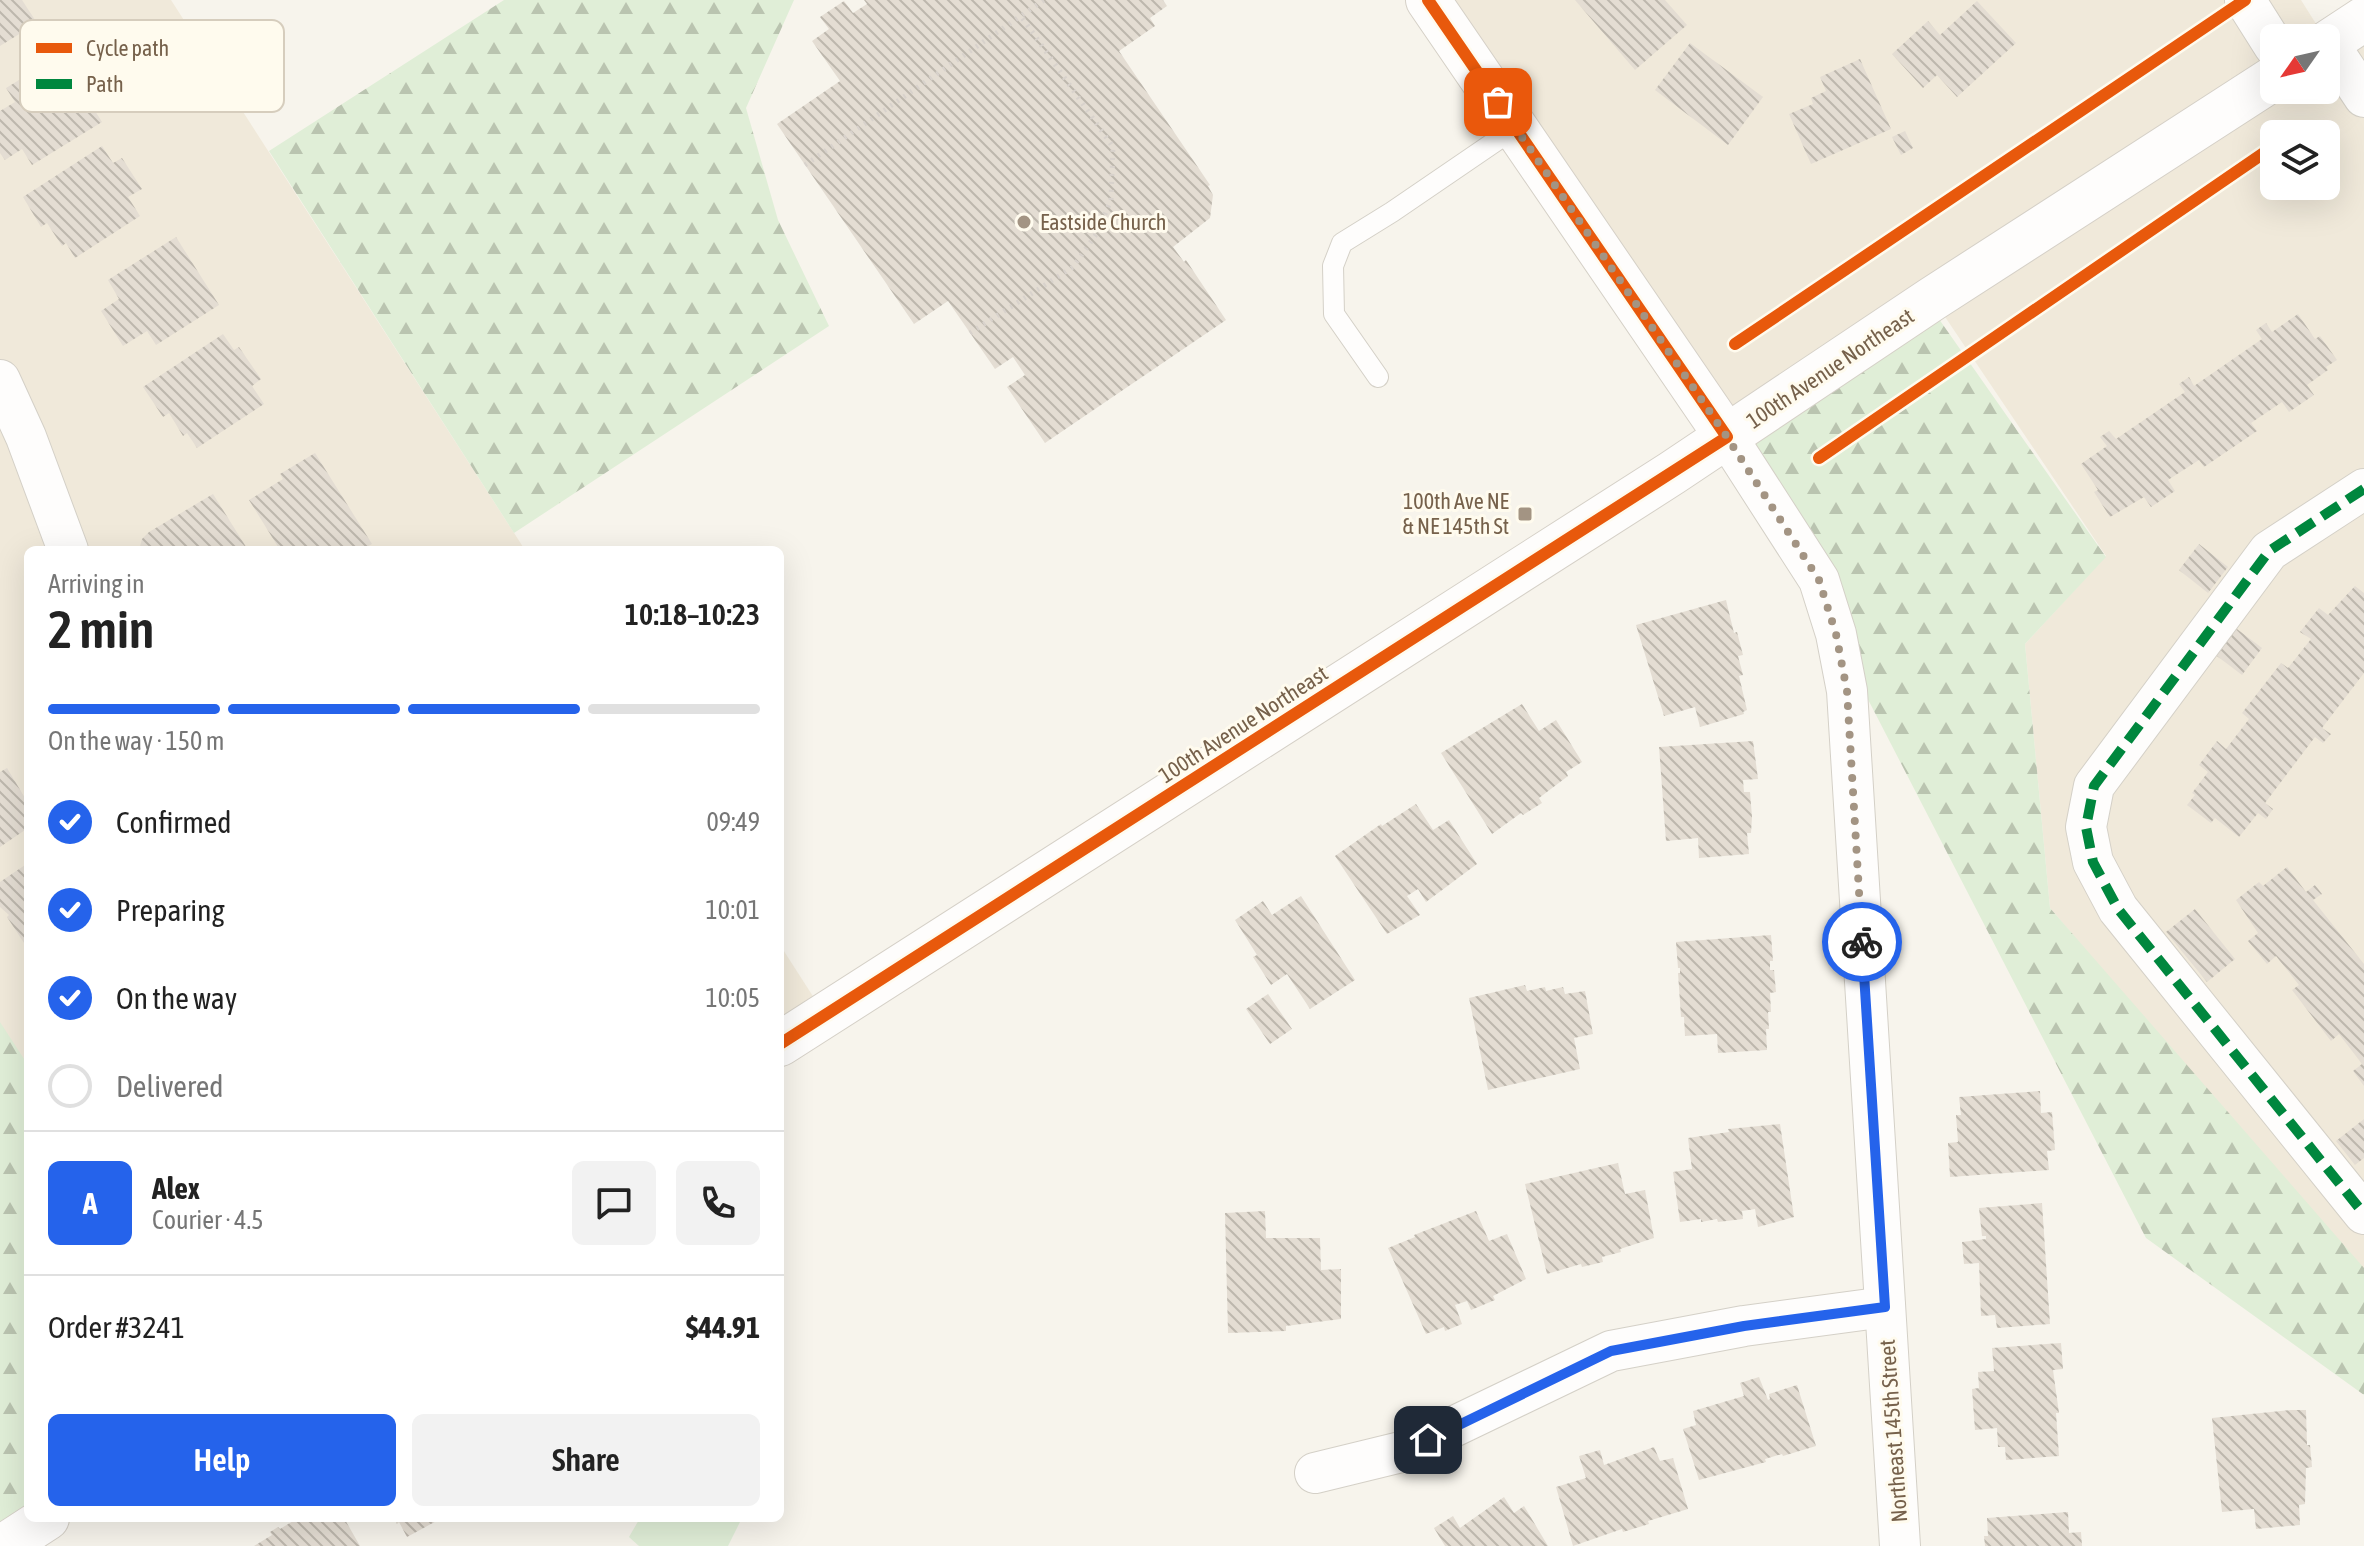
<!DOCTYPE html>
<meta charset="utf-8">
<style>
:root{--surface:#fff;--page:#f2f2f2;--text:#222;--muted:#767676;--line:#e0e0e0;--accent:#2563eb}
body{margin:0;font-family:"Asap Condensed",sans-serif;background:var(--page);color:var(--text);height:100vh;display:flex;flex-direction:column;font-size:30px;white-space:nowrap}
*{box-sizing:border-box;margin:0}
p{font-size:26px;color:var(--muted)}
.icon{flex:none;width:44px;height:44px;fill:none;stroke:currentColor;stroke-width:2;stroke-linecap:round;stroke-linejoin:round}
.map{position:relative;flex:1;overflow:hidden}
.side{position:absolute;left:24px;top:546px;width:760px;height:976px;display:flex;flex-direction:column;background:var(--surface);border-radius:12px;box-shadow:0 8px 32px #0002}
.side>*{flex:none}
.needle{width:52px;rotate:236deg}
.controls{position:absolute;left:2260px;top:24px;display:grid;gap:16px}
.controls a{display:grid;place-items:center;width:80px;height:80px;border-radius:12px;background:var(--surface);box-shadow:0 8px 32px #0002;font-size:40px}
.pin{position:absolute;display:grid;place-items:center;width:68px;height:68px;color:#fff;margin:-34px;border-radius:16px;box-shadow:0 4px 12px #0006}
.courier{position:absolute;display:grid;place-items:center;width:80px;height:80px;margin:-40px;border:6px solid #2563eb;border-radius:50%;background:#fff;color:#222;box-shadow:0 2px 10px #0007}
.head em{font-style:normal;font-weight:600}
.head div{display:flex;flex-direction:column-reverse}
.head{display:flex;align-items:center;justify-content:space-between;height:136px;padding:0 24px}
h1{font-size:52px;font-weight:600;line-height:60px}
.bar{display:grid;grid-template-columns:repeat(4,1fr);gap:12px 8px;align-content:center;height:96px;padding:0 24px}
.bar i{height:10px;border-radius:6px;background:var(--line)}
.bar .on{background:var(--accent)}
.bar p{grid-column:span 4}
.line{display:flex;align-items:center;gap:20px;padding:0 24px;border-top:2px solid var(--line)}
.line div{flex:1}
.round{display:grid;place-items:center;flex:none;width:84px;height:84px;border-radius:12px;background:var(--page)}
ol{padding:0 24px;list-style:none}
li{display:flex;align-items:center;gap:24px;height:88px}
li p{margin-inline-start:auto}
li .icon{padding:8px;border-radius:50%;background:var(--accent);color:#fff;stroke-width:4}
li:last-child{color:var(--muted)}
li i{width:44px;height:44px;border:4px solid var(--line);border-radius:50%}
.button{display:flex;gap:16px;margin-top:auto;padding:16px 24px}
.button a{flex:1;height:92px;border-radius:12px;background:var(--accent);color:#fff;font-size:32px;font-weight:600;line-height:92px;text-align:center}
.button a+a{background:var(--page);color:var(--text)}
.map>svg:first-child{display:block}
.residential{fill:#f0e9da;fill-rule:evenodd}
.forest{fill:url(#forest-firs)}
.park{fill:#e0eed7}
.building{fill:url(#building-back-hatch)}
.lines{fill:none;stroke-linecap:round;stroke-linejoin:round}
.lane-casing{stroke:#d4d0c7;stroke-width:22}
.street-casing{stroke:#d4d0c7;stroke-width:42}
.secondary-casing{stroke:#d5d0c7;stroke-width:46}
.path{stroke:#d8d2cc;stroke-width:5;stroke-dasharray:2 6;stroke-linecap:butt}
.lane{stroke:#fefdfc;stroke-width:20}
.street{stroke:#fefdfc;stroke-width:40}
.secondary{stroke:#fefdfc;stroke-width:44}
.quiet{stroke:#00873e;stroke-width:10;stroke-dasharray:20 10;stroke-linecap:butt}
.cycleway-casing{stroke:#fffbee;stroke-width:17}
.cycleway{stroke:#e8590c;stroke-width:12}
.done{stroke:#a39483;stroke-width:8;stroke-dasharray:0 14.4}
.route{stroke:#2563eb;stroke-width:10}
.poi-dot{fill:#a39483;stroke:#fffbee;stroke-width:3}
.labels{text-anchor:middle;stroke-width:6;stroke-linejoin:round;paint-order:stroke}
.poi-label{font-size:22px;fill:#76614b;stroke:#fffbee;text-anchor:start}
.street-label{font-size:22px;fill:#76614b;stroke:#fffbee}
.key{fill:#fffbee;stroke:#d6cdbd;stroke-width:2}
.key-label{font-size:22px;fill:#76614b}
</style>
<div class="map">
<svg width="2364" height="1546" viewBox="0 0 2364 1546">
<defs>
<pattern id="forest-firs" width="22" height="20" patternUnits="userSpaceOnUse" patternTransform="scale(2)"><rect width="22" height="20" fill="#e0eed7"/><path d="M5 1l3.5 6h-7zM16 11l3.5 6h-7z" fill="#bac4b0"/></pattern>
<pattern id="building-back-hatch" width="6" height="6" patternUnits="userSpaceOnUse" patternTransform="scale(2)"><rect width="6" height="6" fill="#e4ddd3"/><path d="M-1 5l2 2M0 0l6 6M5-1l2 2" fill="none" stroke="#bdb7ad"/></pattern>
</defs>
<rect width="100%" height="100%" fill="#f7f4ec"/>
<!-- residential -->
<g class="residential">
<path d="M0,0h171l354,550h-497v516l-28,-42z"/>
<path d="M1430,0h871l24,38h-51v52h52v-51l38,-17v1256l-314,-370 -25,-264 81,-88 -173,-257 -201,137zM2274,134h52v52h-52z"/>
<path d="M780,945l45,70 -45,29z"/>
</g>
<!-- forest -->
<g class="forest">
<path d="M504,0h290l-48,108 32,112 51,106 -315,207 -245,-382z"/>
<path d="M1927,302l179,255 -81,87 25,264 314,360v127l-218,-157 -414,-802z"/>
<path d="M0,1022l28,43v453l-28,28z"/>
</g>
<!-- park -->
<path class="park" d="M640,1518h102l-14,28h-89l-10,-9z"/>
<!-- building -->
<g class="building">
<path d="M0,0h22l15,23 -37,23z"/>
<path d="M864,0h299l4,6 -17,12 5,8 -36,25 91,134 -2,1 5,9 -3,23 -37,29 11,15 2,-2 40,60 -181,123 -38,-56 18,-12 -12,-18 -18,12 -47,-68 -34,23 -137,-200 63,-43 -28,-40 17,-12 -9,-12 24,-16 9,12 14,-9z"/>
<path d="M1575,0h90l22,25 -52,45z"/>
<path d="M1977,1l39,42 -59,54 -20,-22 -14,13 -31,-34 36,-33 12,14z"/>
<path d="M1690,43l73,54 -35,48 -73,-55z"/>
<path d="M60,55l42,67 -70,43 -10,-16 -17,11 -5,-7v-42l15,-9 -9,-14z"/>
<path d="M1860,59l31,70 -80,35 -22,-50 24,-10 -2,-6 15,-7 -6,-14z"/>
<path d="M1905,131l8,17 -12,7 -9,-18z"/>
<path d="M102,146l11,17 9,-5 20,31 -14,8 12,19 -65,42 -9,-15 -4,3 -15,-23 -6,4 -18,-30z"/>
<path d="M176,237l43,68 -63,40 -9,-14 -24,15 -22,-35 18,-12 -11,-19z"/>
<path d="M2298,314l17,25 5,-3 17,24 -11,7 2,3 -21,15 7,10 -25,17 -7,-10 -31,21 6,8 -53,36 -5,-7 -31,20 7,11 -24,16 -7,-10 -34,20 -16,-25 4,-2 -17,-26 26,-18 -7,-9 9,-6 7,8 69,-47 -6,-8 10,-7 5,9 68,-47 -6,-9 10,-7 6,9z"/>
<path d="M223,334l11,16 5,-3 22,32 -9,7 12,18 -67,44 -10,-15 -4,3 -14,-23 -6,4 -20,-30z"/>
<path d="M315,453l57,91 -11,6h-81l-31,-50 34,-21 -3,-5z"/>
<path d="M213,494l35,56h-109l3,-11 7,-7z"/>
<path d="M2199,544l29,23 -20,26 -29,-23z"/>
<path d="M2355,586l9,7v80l-42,55 9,6 -8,9 -8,-6 -50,66 8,6 -7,10 -8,-6 -19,24 -24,-19 -4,5 -24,-18 8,-10 -3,-2 16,-21 -9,-7 18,-24 9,8 23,-30 -7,-6 39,-50 7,5 23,-29 -11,-7 19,-24 9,7z"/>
<path d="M1726,600l8,33 3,-1 6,23 -5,1 5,19 -4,1 8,34 -4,2 1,2 -44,13 -5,-20 -31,9 -28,-91z"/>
<path d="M2233,626l29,22 -20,27 -29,-22z"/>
<path d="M1522,704l17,27 17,-11 26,42 -16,10 2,4 -29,22 3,5 -19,12 -2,-2 -29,21 -51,-81z"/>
<path d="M1753,741l5,38 -15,1 1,12h6l2,25 -1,16h-4l2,21 -50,4 -1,-20 -32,3 -7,-94z"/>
<path d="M7,768l21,35 -3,2 3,4v19l-28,19v-75z"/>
<path d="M1416,804l17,26 16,-10 28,44 -51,38 -8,-13 -11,7 13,19 -33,19 -52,-78 46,-32 1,2z"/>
<path d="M28,863v86l-21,-32 2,-2 -9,-8v-25z"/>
<path d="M2287,867l19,25 9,-7 7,9 -9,6 51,64v122l-11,-15 9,-7 -23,-30 -8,7 -39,-51 7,-5 -23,-29 -9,8 -19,-23 10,-8 -22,-33 23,-18 4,4z"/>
<path d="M1301,896l54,84 -45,29 -23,-35 -16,11 -18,-28 4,-2 -22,-35 28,-19 9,14z"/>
<path d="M2195,909l40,50 -28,23 -41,-50z"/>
<path d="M1771,935l2,26h-3v9h4l2,22 -6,1 1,19h-3l1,17h-3l1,21 -49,3 -1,-19 -32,2 -1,-19h-3l-3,-44h2v-5h-2l-2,-26z"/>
<path d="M1525,985l2,6 18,-4 1,4 17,-4 2,7 20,-3 8,43 -19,4 6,31 -92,21 -19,-92z"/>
<path d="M1268,994l24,35 -22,15 -24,-35z"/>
<path d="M2040,1091l1,22 11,-1 3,38 -8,1 2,19 -99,7 -2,-34 10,-1 -2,-27h5l-2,-18z"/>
<path d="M2364,1119v39l-9,7 -19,-24z"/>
<path d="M1780,1124l14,93 -36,10 -3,-18 -13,2 1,8 -25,3 -1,-3 -16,3v-3l-21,3 -7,-50 19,-3 -4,-31 41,-6 -1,-3z"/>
<path d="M1618,1163l7,31 20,-4 9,48 -34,11 1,3 -19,5 1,5 -21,5 -1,-3 -34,10 -22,-90z"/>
<path d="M2042,1203l8,121 -53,4 -2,-13 -14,1 -2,-53 -15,1 -2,-22 24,-3v-3h-4l-3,-28z"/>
<path d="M1265,1211l1,27h54l1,32 20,-1v50l-55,7v5l-58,2 -3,-120z"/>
<path d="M1476,1211l13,30 18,-7 19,45 -33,17 2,4 -24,10 -4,-9 -12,4 7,19 -17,7 -1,-4 -18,7 -38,-86 27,-11 -1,-2z"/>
<path d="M2061,1343l2,26 -10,1 6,43h-3l3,43 -53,4 -1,-13h-7l-1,-19 -22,2 -3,-41 7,-1 -1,-16 16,-1 -2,-23z"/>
<path d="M1759,1377l9,23 2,-1 -1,-5 28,-9 19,61 -33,10 -1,-2 -17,5 1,3 -67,18 -16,-51 13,-4 -3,-14 51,-15 -4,-13z"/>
<path d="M2291,1410h15l1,35h3l2,22 -6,1 -1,36 -6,1 1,20 -44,4 -2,-20 -32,3 -10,-94z"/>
<path d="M1654,1447l6,14 13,-3 15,51 -40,12 1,3 -26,8 -1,-3 -49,17 -17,-59 30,-9 -7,-22 21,-6 4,15z"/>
<path d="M1504,1497l10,16 10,-7 24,40h-103l-11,-18 19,-12 7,12z"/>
<path d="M2068,1512l1,21 12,-1 1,14h-97l-1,-10h4l-1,-18z"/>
<path d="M298,1518h46l16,28h-106l18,-11 -2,-3 8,-5 2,2z"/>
<path d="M394,1518h48l-35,19 -8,-15 -2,2z"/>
</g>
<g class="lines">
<defs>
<path id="lane" d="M1378,377l-44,-63 -1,-48 9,-23 50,-31 123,-84"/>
<g id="street">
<path d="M2245,0l29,46"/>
<path d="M2328,43l36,54"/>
<path d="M0,380l26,57 42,113"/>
<path d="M1727,437l92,143 17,54 11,57 53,855"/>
<path d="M2364,489l-95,62 -175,235 -8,41 7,35 25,47 246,305"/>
<path d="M1315,1473l86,-21 210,-101 133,-25 141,-19"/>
</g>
<g id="secondary">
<path d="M1428,0l299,437"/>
<path d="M2326,44l38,-25"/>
<path d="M780,1044l892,-571 260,-174 342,-221"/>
<path d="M4,1546l43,-28"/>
</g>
</defs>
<!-- lane casing -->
<use href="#lane" class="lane-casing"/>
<!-- street casing -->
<use href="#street" class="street-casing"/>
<!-- secondary casing -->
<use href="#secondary" class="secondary-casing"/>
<!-- path -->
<g class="path">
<path d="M805,165l239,-165"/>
<path d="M970,333l103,-66 24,-34 14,-33 2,-53 -92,-131"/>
</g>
<!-- lane -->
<use href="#lane" class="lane"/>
<!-- street -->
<use href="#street" class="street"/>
<!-- secondary -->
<use href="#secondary" class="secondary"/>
<!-- quiet -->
<path class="quiet" d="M2364,489l-95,62 -175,235 -8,41 7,35 25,47 246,305"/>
<defs>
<g id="cycleway">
<path d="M1735,344l510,-344"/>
<path d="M1819,458l455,-312"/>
<path d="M780,1044l947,-607 -299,-437"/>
</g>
</defs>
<!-- cycleway casing -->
<use href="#cycleway" class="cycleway-casing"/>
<!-- cycleway -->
<use href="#cycleway" class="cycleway"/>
</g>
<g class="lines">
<!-- done -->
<path class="done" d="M1498,102l229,335 92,143 17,54 11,57 15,251"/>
<!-- route -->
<path class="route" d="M1428,1440l183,-89 133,-25 141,-19 -23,-365"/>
</g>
<!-- markers -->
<g class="poi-dot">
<circle cx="1024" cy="222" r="8"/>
<rect x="1517" y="506" width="16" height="16" rx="4"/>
</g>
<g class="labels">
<!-- poi labels -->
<g class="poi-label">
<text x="1040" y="230">Eastside Church</text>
<text x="1509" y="509" text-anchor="end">100th Ave NE<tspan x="1509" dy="25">&amp; NE 145th St</tspan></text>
</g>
<!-- street labels -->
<g class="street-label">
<text transform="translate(1830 368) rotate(-34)" y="8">100th Avenue Northeast</text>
<text transform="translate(1243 724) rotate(-33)" y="8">100th Avenue Northeast</text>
<text transform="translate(1893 1431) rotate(-94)" y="8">Northeast 145th Street</text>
</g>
</g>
<!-- legend -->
<rect x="20" y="20" width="264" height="92" rx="12" class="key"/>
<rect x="36" y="43" width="36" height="10" fill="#e8590c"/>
<rect x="36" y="79" width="36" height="10" fill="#00873e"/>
<g class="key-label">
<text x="86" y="56">Cycle path</text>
<text x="86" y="92">Path</text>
</g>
</svg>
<div class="controls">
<a><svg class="needle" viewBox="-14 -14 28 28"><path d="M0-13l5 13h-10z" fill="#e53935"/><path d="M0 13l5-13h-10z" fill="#767676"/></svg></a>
<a><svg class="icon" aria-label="layers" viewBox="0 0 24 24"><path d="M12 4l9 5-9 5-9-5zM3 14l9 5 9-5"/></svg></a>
</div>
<div class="pin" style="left:1498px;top:102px;background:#ea580c"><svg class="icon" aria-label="bag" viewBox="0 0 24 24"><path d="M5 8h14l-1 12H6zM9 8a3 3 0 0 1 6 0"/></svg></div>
<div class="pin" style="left:1428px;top:1440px;background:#1f2937"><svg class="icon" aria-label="home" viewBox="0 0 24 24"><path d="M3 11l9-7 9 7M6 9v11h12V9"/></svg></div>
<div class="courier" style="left:1862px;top:942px"><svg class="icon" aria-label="bike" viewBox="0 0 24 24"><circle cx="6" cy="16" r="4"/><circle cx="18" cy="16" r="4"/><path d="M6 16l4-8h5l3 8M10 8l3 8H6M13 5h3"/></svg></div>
<section class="side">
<div class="head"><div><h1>2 min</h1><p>Arriving in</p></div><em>10:18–10:23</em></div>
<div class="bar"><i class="on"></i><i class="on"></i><i class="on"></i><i></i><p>On the way · 150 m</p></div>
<ol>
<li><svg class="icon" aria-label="check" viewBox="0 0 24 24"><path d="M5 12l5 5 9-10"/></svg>Confirmed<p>09:49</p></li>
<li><svg class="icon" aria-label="check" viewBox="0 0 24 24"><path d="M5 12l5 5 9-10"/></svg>Preparing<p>10:01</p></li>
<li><svg class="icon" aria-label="check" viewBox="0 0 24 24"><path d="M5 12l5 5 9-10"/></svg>On the way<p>10:05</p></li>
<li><i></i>Delivered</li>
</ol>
<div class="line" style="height:144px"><b class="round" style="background:var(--accent);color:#fff">A</b><div><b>Alex</b><p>Courier · 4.5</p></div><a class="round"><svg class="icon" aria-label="chat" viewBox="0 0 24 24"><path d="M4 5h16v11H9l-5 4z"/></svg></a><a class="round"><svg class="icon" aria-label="phone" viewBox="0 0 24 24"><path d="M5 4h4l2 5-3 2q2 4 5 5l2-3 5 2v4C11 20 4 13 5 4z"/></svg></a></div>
<div class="line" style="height:104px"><div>Order #3241</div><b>$44.91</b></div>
<div class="button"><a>Help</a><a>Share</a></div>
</section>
</div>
